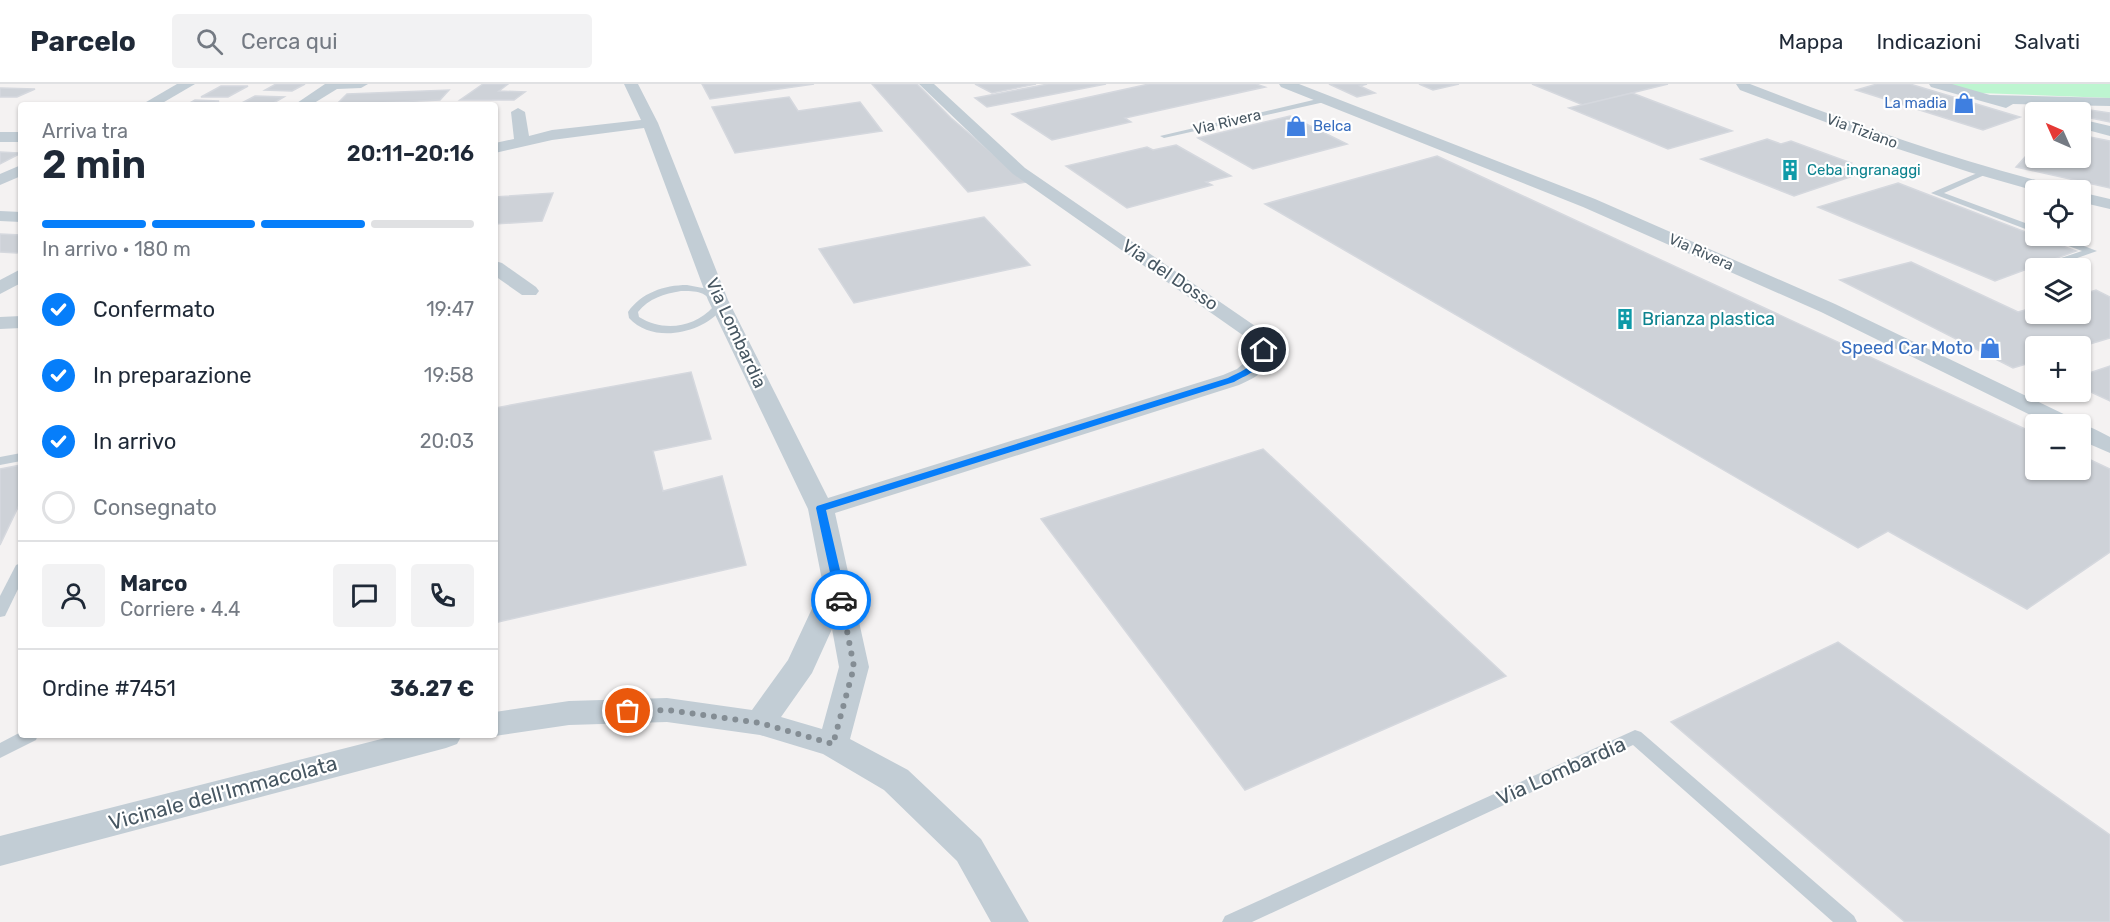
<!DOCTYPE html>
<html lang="it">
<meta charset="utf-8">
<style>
:root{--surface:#fff;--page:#f2f2f3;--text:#1f2937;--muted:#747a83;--line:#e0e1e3;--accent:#067efa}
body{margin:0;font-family:Rubik,sans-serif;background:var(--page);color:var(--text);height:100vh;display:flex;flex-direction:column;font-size:22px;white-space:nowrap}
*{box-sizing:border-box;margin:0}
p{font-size:20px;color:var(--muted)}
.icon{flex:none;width:33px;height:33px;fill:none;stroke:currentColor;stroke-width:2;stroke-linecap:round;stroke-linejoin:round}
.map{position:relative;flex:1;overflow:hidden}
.panel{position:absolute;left:18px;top:18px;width:480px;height:636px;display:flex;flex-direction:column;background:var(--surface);border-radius:6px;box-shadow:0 2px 4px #0004}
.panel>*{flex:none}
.needle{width:39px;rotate:315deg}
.buttons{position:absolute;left:2025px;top:18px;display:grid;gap:12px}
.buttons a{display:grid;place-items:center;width:66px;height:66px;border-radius:6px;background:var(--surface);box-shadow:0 2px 4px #0004;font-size:30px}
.pin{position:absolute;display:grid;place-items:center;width:51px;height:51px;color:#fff;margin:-26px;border:3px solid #fff;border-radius:50%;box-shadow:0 2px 6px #0007}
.courier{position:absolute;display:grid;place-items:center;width:60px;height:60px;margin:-30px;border:4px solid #067efa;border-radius:50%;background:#fff;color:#222;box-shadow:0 2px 8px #0007}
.summary em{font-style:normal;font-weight:600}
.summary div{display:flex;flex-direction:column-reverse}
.summary{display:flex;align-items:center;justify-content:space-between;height:102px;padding:0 24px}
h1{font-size:39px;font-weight:600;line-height:45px}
.bar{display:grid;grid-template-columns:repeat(4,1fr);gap:9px 6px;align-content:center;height:72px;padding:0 24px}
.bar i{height:8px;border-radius:4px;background:var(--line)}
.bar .selected{background:var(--accent)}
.bar p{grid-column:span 4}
.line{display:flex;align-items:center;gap:15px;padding:0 24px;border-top:2px solid var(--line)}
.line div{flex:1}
.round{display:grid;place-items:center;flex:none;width:63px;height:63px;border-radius:6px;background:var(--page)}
ol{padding:0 24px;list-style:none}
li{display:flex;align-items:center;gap:18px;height:66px}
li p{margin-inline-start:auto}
li .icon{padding:6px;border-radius:50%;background:var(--accent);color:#fff;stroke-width:4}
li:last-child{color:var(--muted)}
li i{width:33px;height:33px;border:3px solid var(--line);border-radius:50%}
header{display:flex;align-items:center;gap:36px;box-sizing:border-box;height:84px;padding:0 30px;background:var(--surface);border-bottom:2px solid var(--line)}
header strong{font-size:28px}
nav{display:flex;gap:33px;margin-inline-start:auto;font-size:21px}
.search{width:420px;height:54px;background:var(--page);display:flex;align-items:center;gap:15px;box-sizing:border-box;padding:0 21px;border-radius:6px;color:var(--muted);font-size:22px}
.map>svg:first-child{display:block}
.green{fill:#bdf5d0}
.building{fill:#ced2d8;stroke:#d5d8de;stroke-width:1.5}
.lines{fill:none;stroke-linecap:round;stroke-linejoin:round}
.service{fill:#c2cdd5;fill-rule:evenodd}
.minor{fill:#c2cdd5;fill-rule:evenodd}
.route{fill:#067efa}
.done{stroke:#848d94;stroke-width:6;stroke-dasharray:0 10.8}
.labels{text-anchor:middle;stroke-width:4.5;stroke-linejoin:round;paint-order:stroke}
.far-shop-label{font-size:15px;fill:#366cbe;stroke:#fff;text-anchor:end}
.far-street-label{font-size:15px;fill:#475762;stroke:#fff}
.far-culture-label{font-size:15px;fill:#0d838f;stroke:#fff;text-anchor:start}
.street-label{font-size:18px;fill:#475762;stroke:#fff}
.culture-label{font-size:18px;fill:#0d838f;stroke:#fff;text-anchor:start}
.shop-label{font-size:18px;fill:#366cbe;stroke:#fff;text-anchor:end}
.near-street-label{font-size:21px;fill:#475762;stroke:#fff}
</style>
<header>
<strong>Parcelo</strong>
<div class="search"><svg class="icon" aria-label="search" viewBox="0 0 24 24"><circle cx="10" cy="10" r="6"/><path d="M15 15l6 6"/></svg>Cerca qui</div>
<nav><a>Mappa</a><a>Indicazioni</a><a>Salvati</a></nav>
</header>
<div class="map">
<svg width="2110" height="838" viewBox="0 0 2110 838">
<rect width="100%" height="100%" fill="#f4f2f2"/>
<!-- green -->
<path class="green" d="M1946,0h164v14l-130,-5z"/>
<!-- building -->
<g class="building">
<path d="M276,0h29l-13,7 -27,-1z"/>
<path d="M483,0h25l-9,7 26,1 -11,8h-54z"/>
<path d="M702,0h112l-104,15z"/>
<path d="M872,0h45l34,34 75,64 -58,10z"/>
<path d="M975,0h61l-44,9z"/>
<path d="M1048,0h58l-119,23 -12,-9z"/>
<path d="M1149,0h107l9,3 -140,31 6,4 -79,18 -40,-26z"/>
<path d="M1329,0h38l-7,2 15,7 -18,4z"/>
<path d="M1419,0h40l-26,6z"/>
<path d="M1532,0h136l-85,21z"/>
<path d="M1877,0h33l110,33 -37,13 -127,-40z"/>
<path d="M221,2h27l-20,11h-27z"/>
<path d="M0,4h1l34,1 -18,8h-17z"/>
<path d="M449,6l-9,10 -104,5 11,-11z"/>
<path d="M1632,9l100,38 -64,18 -99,-41z"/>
<path d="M255,12l29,1 -14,8h-32z"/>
<path d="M789,13l9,14 62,-9 22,29 -147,22 -23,-46z"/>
<path d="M195,16l24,1 -8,4h-25z"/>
<path d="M2083,25l27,4v9l-24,-5z"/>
<path d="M1290,32l57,28 -94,25 -55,-31z"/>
<path d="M2080,51l30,6v47l-94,-21 20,-22v13h44z"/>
<path d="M1767,55l14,5 10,-3 60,22 -12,4 20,7 -65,22 -93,-37z"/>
<path d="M1176,61l55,31 -25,6 6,3 -85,23 -61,-42 81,-19 6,3z"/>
<path d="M0,69v-1l21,1 -21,11z"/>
<path d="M1437,72l599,278v36h44v-15l30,14v83l-83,57 -139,-78 -30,17 -593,-344z"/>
<path d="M1898,99l138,53 40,15 -81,30 -177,-74z"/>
<path d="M553,109l-11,28 -47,3v-27z"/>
<path d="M984,133l46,48 -176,38 -35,-54z"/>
<path d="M0,150l21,1v15l-4,3 -17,-1z"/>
<path d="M1911,178l107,50 18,-5v7h44v-19l16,-5 14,7v41l-30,9 -44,-1v15l-23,7 -173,-88z"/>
<path d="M2110,282v35l-30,-14v-11z"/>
<path d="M691,288l20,67 -58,12 10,40 59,-15 24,89 -248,57 -3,-214z"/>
<path d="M1263,365l243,227 -261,114 -204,-271z"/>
<path d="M21,381v36l-21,44v-76z"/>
<path d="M1838,558l272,193v87h-205l-234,-200z"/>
</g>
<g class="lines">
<!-- service -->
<g class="service">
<path d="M1326,13h3v4l-165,37 -4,-2z"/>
<path d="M1982,87l7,2 -45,20 92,34v6l-105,-40z"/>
<path d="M2046,152h12l39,15 -48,17h-13l1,-2 45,-15 -35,-13z"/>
<path d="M687,201l26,5 9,11v8c-21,25 -69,35 -93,9l-1,-6c13,-19 36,-27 59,-27zM681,207c14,0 28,0 32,16 -19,21 -50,25 -74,10l-1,-5c11,-14 26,-18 43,-21z"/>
<path d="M21,369v8l-21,4v-8z"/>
<path d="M21,479v20l-16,33 -5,1v-21l16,-31z"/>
<path d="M1635,646l6,2 213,184 3,6h-24l-200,-177 -381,177h-30l3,-6z"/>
<path d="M21,648v3h17l-2,5 -36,18v-15z"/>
</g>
<!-- minor -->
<g class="minor">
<path d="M177,0h18l-36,21h-18z"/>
<path d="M325,0h43l-7,4 -24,1 -26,16h-17z"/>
<path d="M624,0h14l20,39 70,177 100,198 395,-123 14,-6 15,-13v-9l-8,-11 -231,-162 -94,-90h15l91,84 233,160c28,28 11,44 -19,57l-404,128 34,154 -19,72 58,31 73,69 48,83h-38l-34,-61 -73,-71 -61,-36 -63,-19 -93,-13 -98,3 -74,11 -4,-1h4v-23l74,-11 98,-3 85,12 36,-50 35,-75 -15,-76 -100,-209 -64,-172 -92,12 -57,13v-10l19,-4 -3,-27 7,-4 7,4 4,24 23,-6 89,-10zM832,545l7,38 -17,62 -41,-12 31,-44z"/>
<path d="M1279,0h20l296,115 240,105 239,115 4,5h-29l-228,-112 -238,-105 -302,-120z"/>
<path d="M1736,0h14c102,39 203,76 309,102l2,4 -25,1 -67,-19 -77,-25 -152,-57z"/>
<path d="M1929,0h23l38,11 120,3v8l-97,-2 -7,4 -75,-21z"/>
<path d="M2080,35l30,7v10l-30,-8z"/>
<rect x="0" y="48" width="21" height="10"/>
<path d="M21,81v11l-21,9v-11z"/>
<path d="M2080,108l30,7v10l-30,-7z"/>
<path d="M0,127l21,1v10l-21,-1z"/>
<path d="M495,177l7,2 34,24 3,4 -3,4h-14l-27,-19z"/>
<path d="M21,185v14l-21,11v-14z"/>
<path d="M21,232v12l-21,1v-12z"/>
<path d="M2078,340c11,1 22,8 32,13v16l-30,-13v-16z"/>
<path d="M397,651h65l-5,9 -11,4 -446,118v-30z"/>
</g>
</g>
<!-- route -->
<path class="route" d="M1264,264l4,2c-1,18 -20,24 -34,32l-408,128 21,90 -6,4 -5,-4 -20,-92 1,-2 411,-128c13,-7 30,-12 32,-28z"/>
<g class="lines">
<!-- done -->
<path class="done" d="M628,627l40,-1 92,13 73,21 21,-77 -13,-67"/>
</g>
<!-- icons -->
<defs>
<symbol id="shop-bare" viewBox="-9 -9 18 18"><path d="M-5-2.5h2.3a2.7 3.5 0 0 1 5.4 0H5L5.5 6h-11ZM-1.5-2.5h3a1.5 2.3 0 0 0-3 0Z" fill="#3f7fe0" stroke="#fff" stroke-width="2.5" paint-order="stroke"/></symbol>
<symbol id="building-bare" viewBox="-9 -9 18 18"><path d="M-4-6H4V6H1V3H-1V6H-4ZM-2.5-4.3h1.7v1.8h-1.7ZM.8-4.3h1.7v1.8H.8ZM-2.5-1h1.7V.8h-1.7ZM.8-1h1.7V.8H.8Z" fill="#0f9aa8" stroke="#fff" stroke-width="2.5" paint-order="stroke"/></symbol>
</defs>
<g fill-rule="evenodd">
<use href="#shop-bare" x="1949" y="4" width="30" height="30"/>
<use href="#shop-bare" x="1281" y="27" width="30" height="30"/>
<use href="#building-bare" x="1775" y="71" width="30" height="30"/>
<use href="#building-bare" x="1610" y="220" width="30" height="30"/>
<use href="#shop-bare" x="1975" y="249" width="30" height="30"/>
</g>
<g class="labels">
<!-- far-shop labels -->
<g class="far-shop-label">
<text x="1947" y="24">La madia</text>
<text x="1313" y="47" text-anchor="start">Belca</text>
</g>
<!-- far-street labels -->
<g class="far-street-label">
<text transform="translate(1227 38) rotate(-13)" y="5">Via Rivera</text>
<text transform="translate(1862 47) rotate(20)" y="5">Via Tiziano</text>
<text transform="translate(1701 168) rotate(24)" y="5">Via Rivera</text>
</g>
<!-- far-culture labels -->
<g class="far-culture-label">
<text x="1807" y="91">Ceba ingranaggi</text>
</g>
<!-- street labels -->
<g class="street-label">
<text transform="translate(1170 191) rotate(34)" y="6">Via del Dosso</text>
<text transform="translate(736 249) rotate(65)" y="6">Via Lombardia</text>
</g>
<!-- culture labels -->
<g class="culture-label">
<text x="1642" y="241">Brianza plastica</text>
</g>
<!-- shop labels -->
<g class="shop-label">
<text x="1973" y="270">Speed Car Moto</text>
</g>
<!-- near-street labels -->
<g class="near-street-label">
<text transform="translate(1561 687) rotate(-24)" y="7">Via Lombardia</text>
<text transform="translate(223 709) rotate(-15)" y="7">Vicinale dell'Immacolata</text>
</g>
</g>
</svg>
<div class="buttons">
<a><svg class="needle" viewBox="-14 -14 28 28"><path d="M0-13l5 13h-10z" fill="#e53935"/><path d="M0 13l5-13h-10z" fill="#747a83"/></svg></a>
<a><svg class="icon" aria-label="locate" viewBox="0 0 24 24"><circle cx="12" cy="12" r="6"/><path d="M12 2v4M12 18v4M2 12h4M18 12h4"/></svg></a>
<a><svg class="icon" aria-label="layers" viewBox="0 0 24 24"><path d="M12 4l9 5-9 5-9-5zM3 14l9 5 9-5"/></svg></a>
<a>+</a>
<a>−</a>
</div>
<div class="pin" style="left:628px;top:627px;background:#ea580c"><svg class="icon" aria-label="bag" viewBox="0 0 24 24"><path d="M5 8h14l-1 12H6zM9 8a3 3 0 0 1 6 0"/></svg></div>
<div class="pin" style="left:1264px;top:266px;background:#1f2937"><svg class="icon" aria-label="home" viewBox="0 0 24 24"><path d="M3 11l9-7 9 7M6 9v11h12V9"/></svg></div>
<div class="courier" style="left:841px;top:516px"><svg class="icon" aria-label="car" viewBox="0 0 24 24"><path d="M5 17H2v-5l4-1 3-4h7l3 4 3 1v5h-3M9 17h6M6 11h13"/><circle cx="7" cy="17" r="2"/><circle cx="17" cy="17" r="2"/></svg></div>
<section class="panel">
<div class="summary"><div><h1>2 min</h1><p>Arriva tra</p></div><em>20:11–20:16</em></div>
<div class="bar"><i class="selected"></i><i class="selected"></i><i class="selected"></i><i></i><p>In arrivo · 180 m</p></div>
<ol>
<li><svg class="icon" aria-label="check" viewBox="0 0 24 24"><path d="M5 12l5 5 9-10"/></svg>Confermato<p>19:47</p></li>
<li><svg class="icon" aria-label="check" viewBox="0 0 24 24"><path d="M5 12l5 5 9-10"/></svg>In preparazione<p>19:58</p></li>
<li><svg class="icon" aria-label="check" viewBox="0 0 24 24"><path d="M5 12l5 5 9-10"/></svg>In arrivo<p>20:03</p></li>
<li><i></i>Consegnato</li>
</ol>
<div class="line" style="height:108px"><a class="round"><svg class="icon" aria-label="person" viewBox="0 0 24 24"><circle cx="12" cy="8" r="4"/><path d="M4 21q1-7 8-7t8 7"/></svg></a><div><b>Marco</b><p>Corriere · 4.4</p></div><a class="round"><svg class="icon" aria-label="chat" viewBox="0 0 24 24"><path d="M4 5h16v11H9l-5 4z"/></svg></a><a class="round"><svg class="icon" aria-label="phone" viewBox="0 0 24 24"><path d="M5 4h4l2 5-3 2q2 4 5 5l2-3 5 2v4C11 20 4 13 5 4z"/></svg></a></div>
<div class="line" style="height:78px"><div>Ordine #7451</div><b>36.27 €</b></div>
</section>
</div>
